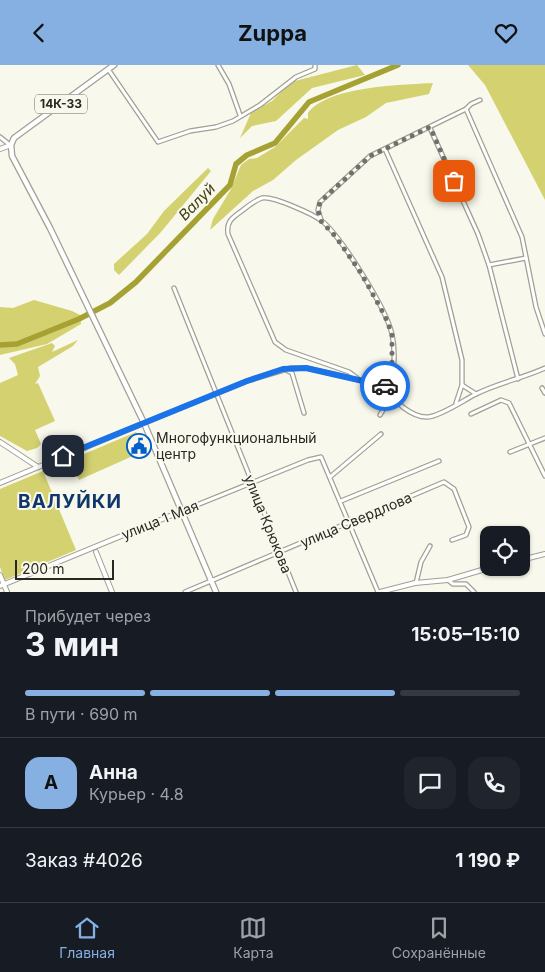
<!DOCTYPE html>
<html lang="ru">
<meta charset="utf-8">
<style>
:root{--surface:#171b24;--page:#20242c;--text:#f1f3f6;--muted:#9ea1a6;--line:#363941;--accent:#85b0e1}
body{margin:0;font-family:Inter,sans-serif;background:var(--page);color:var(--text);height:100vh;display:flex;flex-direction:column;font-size:19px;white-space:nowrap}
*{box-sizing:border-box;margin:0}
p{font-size:16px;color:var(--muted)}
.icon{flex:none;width:28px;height:28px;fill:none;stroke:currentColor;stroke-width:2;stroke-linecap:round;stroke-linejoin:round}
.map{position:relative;height:527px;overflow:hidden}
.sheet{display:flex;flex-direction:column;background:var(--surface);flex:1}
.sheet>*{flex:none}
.fabs{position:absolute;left:480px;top:461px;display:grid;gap:10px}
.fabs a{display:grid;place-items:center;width:50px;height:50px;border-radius:10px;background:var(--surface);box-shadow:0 1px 4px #0004;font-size:25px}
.scale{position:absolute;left:15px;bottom:12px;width:99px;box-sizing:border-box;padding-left:5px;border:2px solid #292924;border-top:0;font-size:14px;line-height:18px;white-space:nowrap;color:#292924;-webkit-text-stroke:4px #f8f8ec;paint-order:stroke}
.pin{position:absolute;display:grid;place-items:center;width:42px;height:42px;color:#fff;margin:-21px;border-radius:10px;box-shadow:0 2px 8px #0006}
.courier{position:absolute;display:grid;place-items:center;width:50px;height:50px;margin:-25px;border:4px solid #1a73e8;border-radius:50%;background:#fff;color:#222;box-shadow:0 1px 6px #0007}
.overview em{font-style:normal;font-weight:700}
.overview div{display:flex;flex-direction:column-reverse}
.overview{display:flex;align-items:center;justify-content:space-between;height:85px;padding:0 25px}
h1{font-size:32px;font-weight:700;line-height:38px}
.bar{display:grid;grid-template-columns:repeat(4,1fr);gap:8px 5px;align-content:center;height:60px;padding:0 25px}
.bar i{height:6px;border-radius:4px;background:var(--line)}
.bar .current{background:var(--accent)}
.bar p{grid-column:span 4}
.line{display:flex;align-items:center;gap:12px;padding:0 25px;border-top:1px solid var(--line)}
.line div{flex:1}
.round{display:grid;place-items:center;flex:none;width:52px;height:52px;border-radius:15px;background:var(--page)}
header{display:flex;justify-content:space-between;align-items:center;height:65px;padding:0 25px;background:var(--accent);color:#111;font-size:22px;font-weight:700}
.dock{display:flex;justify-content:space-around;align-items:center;height:70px;border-top:1px solid var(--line);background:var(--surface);font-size:14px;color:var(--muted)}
.dock a{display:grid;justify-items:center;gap:2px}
.dock .current{color:var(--accent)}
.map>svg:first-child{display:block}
.green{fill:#d4d170}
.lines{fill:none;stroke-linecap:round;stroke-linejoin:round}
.river{stroke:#a6a133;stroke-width:5.5}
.minor-casing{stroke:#a0a094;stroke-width:5.5}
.tertiary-casing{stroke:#a0a094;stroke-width:6}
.secondary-casing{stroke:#a0a094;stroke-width:6}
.primary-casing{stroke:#a0a094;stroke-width:7}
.minor{stroke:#fff;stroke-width:3}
.tertiary{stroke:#fff;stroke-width:4}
.secondary{stroke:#fff;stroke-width:4}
.primary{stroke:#fff;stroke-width:4.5}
.done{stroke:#71716a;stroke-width:5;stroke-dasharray:0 9}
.route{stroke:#1a73e8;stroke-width:6}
.labels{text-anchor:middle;stroke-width:4;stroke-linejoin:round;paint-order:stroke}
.shield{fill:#f8f8ec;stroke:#676760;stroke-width:1}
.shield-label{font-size:12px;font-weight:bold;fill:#292924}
.poi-label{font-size:14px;fill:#292924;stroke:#f8f8ec;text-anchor:start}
.street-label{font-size:14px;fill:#292924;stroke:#f8f8ec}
.water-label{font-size:15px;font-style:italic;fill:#3f3d10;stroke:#f8f8ec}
.district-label{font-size:19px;font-weight:bold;letter-spacing:1px;fill:#10376b;stroke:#f8f8ec}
</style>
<header><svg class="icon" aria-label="back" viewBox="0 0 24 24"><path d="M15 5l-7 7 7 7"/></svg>Zuppa<svg class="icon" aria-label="heart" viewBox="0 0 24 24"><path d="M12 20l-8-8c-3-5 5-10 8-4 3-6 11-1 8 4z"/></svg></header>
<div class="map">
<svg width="545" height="527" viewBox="0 0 545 527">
<rect width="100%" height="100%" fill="#f8f8ec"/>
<!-- green -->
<g class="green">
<path d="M357,0l8,10 -53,13 -36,33 -24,5 -12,12 11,-25 21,-12 19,-19z"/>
<path d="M468,0h77v135l-60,-115z"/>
<path d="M433,18l-4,11 -43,9 -20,14 -28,13 -42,30 -23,20 -20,11 -43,39 3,-11 18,-30 10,-24 8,-6 8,-1 18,-11 29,-29 4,1v-6c20,-27 92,-28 125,-30z"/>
<path d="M208,103l3,3 -50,61 -42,43 -5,-5v-6l33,-30 17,-23z"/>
<path d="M34,235l38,11 8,4 1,9 -34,20 -47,11v-48l13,1z"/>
<path d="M78,275l-5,6 -35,21 2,9 -5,8 3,-1 17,38 -20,9 6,14 -4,4 -10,3 -27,-15v-53l18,-8 -3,-11 -6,-6 43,-15 3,3 -3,6z"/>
<path d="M136,367l8,19 -65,29 -9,-20z"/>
<path d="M43,406l33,79 -71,30 -5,-13v-78z"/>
</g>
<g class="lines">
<!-- river -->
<path class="river" d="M0,280l17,-1 62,-25 31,-16 26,-21 94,-97 6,-21 11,-9 28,-12 34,-41 89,-37"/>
<defs>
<g id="minor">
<path d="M218,0l11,19 11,31"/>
<path d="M108,4l50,73 32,-11 26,-4 17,-6 27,-16 36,-28 19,-8v-4"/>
<path d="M466,44l56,128 14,70 9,27"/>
<path d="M430,63l48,106 11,31 29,114"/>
<path d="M0,72l10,8"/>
<path d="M385,84l57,128 20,83v25l-6,18"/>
<path d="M321,155l-3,-10 2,-8 50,-46 96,-47 5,-5 9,-4"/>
<path d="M489,200l37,-7"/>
<path d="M174,223l122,304"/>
<path d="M284,304l8,4 12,40"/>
<path d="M357,313l-8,-6 -63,-22 -11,-8 -47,-108c-2,-13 5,-17 15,-24 5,-4 13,-10 19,-12 11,-2 51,16 60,23 20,17 64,87 70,113 3,14 4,40 -5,52"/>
<path d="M462,320l14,9"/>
<path d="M542,323l3,5"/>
<path d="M471,349l30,-14 8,3 36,73"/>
<path d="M380,350l11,-18"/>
<path d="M144,358l103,-42 44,-13h15l81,18c4,15 26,32 41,31 13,-1 36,-17 48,-23 22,-11 47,-16 69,-26"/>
<path d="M510,387l35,-14"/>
<path d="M330,412l51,-43"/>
<path d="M341,436l98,-40"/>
<path d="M182,446l126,-51 13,-3 57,135"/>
<path d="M448,515l5,4h13l8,8"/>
<path d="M416,518l5,-21 9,-16"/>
<path d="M185,527l259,-110 10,7 15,38 -3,8 -14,5"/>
</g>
<g id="tertiary">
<path d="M96,487l16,40"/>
<path d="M521,495l24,-6"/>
<path d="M380,527l35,-9 33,-3 44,-13"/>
</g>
<g id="secondary">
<path d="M0,84l11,-4"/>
<path d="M0,377l38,25"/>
<path d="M0,418l144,-60"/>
<path d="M0,510l7,17"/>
<path d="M0,521l182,-75"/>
</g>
<path id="primary" d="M114,0l-100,73 -3,7 1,11 38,72 94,195 72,169"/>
</defs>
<!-- minor casing -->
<use href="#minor" class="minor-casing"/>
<!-- tertiary casing -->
<use href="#tertiary" class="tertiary-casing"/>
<!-- secondary casing -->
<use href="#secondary" class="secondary-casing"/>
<!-- primary casing -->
<use href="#primary" class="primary-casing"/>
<!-- minor -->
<use href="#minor" class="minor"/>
<!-- tertiary -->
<use href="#tertiary" class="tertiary"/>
<!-- secondary -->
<use href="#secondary" class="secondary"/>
<!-- primary -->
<use href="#primary" class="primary"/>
</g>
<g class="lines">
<!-- done -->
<path class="done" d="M385,321h2l5,-9v-43l-7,-18 -24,-43 -25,-36 -15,-16 -3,-11 2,-8 50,-46 60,-29 24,54"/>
<!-- route -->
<path class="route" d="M63,391l184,-75 36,-12 23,-1 79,18"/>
</g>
<!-- icons -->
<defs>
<symbol id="civic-ring" viewBox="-11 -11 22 22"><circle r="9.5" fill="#f8f8ec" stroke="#005fc8" stroke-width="1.5"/><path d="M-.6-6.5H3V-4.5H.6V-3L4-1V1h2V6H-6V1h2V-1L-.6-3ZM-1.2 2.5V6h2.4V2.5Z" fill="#005fc8"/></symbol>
</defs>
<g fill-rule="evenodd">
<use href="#civic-ring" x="125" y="367" width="28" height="28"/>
</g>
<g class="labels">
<!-- shield labels -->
<rect class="shield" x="35" y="29.5" width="52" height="19" rx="4"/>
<g class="shield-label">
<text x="61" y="43">14К-33</text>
</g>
<!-- poi labels -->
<g class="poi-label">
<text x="156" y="378">Многофункциональный<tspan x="156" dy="16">центр</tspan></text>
</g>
<!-- street labels -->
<g class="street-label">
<text transform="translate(160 455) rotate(-22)" y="5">улица 1 Мая</text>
<text transform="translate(356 455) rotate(-23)" y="5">улица Свердлова</text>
<text transform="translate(268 459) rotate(68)" y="5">улица Крюкова</text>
</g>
<!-- water labels -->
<g class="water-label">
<text transform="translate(197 137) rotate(-46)" y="5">Валуй</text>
</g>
<!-- district labels -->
<g class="district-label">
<text x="70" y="443">ВАЛУЙКИ</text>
</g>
</g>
</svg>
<div class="fabs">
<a><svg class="icon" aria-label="locate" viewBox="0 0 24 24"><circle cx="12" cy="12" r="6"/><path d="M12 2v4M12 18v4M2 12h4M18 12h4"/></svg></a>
</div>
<div class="scale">200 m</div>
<div class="pin" style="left:454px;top:116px;background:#ea580c"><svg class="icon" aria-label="bag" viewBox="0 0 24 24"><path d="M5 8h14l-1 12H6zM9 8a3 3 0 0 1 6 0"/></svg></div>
<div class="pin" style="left:63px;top:391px;background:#1f2937"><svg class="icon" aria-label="home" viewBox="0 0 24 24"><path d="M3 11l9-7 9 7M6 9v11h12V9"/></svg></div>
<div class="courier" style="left:385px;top:321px"><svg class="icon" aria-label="car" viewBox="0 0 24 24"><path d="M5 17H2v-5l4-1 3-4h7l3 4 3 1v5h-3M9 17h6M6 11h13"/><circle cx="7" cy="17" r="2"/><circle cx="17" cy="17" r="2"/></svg></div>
</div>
<section class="sheet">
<div class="overview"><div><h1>3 мин</h1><p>Прибудет через</p></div><em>15:05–15:10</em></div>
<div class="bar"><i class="current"></i><i class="current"></i><i class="current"></i><i></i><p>В пути · 690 m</p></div>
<div class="line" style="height:90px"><b class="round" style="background:var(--accent);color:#111">А</b><div><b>Анна</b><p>Курьер · 4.8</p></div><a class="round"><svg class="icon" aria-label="chat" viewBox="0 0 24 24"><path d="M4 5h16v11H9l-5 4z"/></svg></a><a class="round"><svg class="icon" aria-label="phone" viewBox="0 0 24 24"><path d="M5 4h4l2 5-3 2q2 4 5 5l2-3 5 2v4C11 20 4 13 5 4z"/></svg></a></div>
<div class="line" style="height:65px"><div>Заказ #4026</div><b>1 190 ₽</b></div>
</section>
<nav class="dock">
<a class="current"><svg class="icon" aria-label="home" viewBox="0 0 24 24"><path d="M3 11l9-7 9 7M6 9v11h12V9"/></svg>Главная</a>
<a><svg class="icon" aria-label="map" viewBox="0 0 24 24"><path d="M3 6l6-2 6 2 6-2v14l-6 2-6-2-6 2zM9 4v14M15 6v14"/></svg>Карта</a>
<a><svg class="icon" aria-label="saved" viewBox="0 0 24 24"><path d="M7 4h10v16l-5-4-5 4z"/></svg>Сохранённые</a>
</nav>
